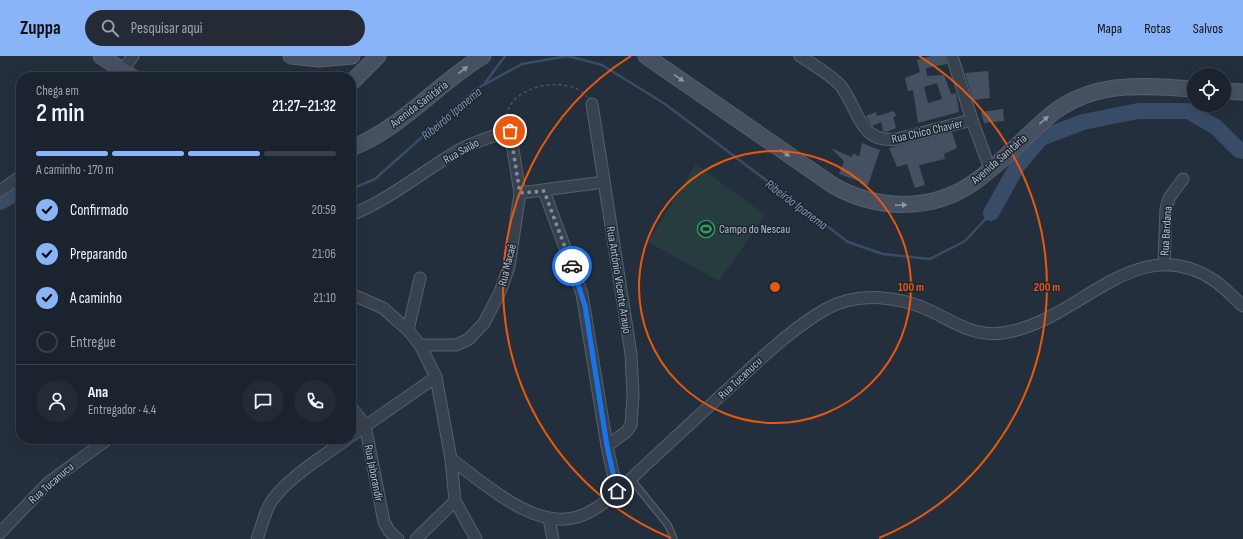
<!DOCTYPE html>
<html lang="pt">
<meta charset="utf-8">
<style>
:root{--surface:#1b232e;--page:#242b36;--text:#f1f3f6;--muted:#a0a4aa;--line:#39404a;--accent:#8ab4f8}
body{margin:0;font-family:"Sofia Sans Condensed",sans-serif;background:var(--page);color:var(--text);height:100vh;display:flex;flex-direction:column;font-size:15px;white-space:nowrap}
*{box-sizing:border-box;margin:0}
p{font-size:13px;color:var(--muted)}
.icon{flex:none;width:22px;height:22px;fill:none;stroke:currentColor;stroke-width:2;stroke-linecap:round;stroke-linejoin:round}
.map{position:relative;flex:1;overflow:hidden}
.details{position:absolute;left:16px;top:16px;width:340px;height:372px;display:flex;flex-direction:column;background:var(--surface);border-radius:16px;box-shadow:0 4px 16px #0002,0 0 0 1px var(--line)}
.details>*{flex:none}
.fabs{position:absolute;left:1187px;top:12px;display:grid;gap:8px}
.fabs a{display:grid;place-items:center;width:44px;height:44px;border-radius:50%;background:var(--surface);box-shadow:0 4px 16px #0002,0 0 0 1px var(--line);font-size:20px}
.pin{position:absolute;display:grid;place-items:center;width:34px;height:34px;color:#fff;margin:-17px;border:2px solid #fff;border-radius:50%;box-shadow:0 1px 4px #0007}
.courier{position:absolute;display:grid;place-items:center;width:40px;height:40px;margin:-20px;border:3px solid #1a73e8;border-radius:50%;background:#fff;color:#222;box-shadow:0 1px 5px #0007}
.headline em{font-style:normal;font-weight:600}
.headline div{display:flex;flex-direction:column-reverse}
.headline{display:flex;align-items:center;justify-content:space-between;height:68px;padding:0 20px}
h1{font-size:26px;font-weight:600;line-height:30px}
.bar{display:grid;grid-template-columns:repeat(4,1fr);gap:6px 4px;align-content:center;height:48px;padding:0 20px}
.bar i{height:5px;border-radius:3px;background:var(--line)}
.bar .active{background:var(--accent)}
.bar p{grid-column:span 4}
.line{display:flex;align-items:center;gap:10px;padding:0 20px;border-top:1px solid var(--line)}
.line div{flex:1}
.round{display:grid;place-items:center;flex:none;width:42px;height:42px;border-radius:21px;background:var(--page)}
ol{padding:0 20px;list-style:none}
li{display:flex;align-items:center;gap:12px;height:44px}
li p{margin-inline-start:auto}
li .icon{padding:4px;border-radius:50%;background:var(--accent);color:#111;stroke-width:4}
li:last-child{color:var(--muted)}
li i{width:22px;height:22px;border:2px solid var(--line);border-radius:50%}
header{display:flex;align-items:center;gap:24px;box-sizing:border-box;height:56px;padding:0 20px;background:var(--accent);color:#111}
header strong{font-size:19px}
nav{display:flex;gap:22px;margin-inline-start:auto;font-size:14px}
.search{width:280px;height:36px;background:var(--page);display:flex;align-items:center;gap:10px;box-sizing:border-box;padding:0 14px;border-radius:22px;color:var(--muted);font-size:15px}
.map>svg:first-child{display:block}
.green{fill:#263c3f}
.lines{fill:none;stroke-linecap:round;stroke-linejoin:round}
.stream{stroke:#394c67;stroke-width:2.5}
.river{stroke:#394c67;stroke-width:16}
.building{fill:#455162;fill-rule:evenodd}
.lane-casing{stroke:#565f6c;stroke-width:8}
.street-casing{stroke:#565f6c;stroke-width:13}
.secondary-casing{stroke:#565f6c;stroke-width:17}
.path{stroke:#44595c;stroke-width:1.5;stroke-dasharray:3 3;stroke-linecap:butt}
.lane{stroke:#38414e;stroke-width:5.5}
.street{stroke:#38414e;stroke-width:11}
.secondary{stroke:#465061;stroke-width:15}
.oneway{fill:#8e96a5}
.done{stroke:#828b98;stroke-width:4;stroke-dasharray:0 7.2}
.route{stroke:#1a73e8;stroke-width:5}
.ring{fill:none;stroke:#e8590c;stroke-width:2}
.labels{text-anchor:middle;stroke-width:3;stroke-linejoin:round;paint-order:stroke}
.street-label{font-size:12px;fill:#b4bcc9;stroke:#1d2633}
.poi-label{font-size:12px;fill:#b4bcc9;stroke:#1d2633;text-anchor:start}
.water-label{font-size:13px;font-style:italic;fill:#7c92b1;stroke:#1d2633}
.centre{fill:#e8590c;stroke:#1d2633;stroke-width:2}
.ring-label{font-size:12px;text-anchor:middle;font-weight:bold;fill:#e8590c;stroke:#1d2633;stroke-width:3;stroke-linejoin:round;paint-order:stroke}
</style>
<header>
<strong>Zuppa</strong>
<div class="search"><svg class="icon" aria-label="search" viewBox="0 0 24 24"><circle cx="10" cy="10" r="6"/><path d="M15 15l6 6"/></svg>Pesquisar aqui</div>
<nav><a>Mapa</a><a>Rotas</a><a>Salvos</a></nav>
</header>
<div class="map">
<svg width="1243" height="483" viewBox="0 0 1243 483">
<rect width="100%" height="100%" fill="#242f3e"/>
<!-- green -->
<path class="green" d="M696,108l69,51 -46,66 -71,-39z"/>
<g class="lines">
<!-- stream -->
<g class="stream">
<path d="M485,27l20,-27"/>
<path d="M351,133l24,-10 101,-90 46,-25 46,-8 34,9 63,39 183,138 35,12 47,5 35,-18 26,-28"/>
</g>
<!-- river -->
<g class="river">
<path d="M0,146l21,-12"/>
<path d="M991,157l27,-48 23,-27 42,-16 55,-11h50l28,16 23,23 4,1"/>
</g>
</g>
<!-- building -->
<g class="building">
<path d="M931,0h14l2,8 -21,4 1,8 17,-1 7,19 5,-1 3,19 -41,11 -5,-33 -5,1 -3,-13 15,-6 -3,-12zM937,27l5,16 -14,4 -4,-16z"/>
<path d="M988,15l2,27 -17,2 -8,-27z"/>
<path d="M1003,53l1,12 -20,2 -3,-11z"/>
<path d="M894,55l2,5 -3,1 3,11 -10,4 -3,-1 -2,-9 -9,4 -6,-10 10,-4 1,4z"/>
<path d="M952,76l5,16 -13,6 1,5 -26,6 6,20 -10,3 -8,-24 -10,3 -8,-19z"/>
<path d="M862,87l18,7 -12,35 -8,-1 1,-2 -22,-8 5,-13 -13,-13 20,9 3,-4 5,4z"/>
</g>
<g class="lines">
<defs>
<path id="lane" d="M631,423l37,46 6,14"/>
<g id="street">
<path d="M800,0c13,9 29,17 40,29 19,23 18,59 57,54l75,-19"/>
<path d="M952,0l20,64 18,49"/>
<path d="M122,15l11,-15"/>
<path d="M592,48l39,250 2,41 -2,30 -4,6 -20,15"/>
<path d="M0,135l21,-15"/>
<path d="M544,135l38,103 25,152 10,45"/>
<path d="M520,137l84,-11"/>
<path d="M351,159c40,-16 73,-45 110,-66 15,-8 32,-13 49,-18l10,62 -11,74 -9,25 -16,31 -15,16 -13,6h-36"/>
<path d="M1164,208l2,-55 3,-11 14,-19"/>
<path d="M351,238l32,14 25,22 12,15 16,32 15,82c33,24 83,71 126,58 26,-7 53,-38 73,-56 30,-28 59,-55 89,-82 27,-25 54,-51 87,-70 32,-18 75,-13 107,3 22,11 43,25 69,21 76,-9 133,-106 213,-52 10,7 19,17 28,25"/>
<path d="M408,274l12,-52"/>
<path d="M351,351l14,18 19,97 5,9 9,8"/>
<path d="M351,380l85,-59"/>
<path d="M455,445l21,38"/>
<path d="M549,463l4,20"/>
<path d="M0,477l49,-51 59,-43"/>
<path d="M257,483c4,-10 6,-20 10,-29 10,-26 57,-54 80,-71"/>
<path d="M416,483l39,-38 -4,-42"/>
</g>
<g id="secondary">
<path d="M101,0l31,21"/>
<path d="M291,0l28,3 33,-3"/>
<path d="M646,0l188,130c43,24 97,26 139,-3 28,-19 54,-49 81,-71 44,-32 88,-26 140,-23"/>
<path d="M351,27l27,-27"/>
<path d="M1224,35l19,1"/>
<path d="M351,92c50,-19 87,-65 132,-92"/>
</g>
</defs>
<!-- lane casing -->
<use href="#lane" class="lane-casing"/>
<!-- street casing -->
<use href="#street" class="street-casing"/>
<!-- secondary casing -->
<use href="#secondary" class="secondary-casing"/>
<!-- path -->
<path class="path" d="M507,66c-5,-37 64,-49 80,-25"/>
<!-- lane -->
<use href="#lane" class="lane"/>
<!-- street -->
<use href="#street" class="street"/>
<!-- secondary -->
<use href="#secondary" class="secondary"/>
</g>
<!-- one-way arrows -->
<defs><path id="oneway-solid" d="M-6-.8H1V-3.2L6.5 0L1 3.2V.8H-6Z"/></defs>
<g class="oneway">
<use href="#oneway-solid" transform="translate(463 14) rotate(-38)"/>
<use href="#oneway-solid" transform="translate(679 22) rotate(35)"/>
<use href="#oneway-solid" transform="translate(1044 64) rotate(-40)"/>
<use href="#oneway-solid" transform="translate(785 97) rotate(35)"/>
<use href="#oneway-solid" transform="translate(901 149) rotate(-2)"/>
</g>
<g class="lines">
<!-- done -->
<path class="done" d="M510,75l10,62 24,-2 28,75"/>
<!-- route -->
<path class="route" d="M572,210l13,40 22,140 10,45"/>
</g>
<!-- distance rings -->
<g class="ring">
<circle cx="775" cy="231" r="136"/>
<path d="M671 482A272 272 0 0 1 631 0M919 0A272 272 0 0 1 879 482"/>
</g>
<!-- icons -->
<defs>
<symbol id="stadium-ring" viewBox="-11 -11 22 22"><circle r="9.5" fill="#1d2633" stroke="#2e9e5b" stroke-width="1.5"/><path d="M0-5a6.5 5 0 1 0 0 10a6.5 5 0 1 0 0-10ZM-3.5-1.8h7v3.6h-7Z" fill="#2e9e5b"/></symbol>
</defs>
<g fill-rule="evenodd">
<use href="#stadium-ring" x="696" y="163" width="20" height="20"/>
</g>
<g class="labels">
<!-- street labels -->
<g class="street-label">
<text transform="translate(419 48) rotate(-37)" y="4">Avenida Sanitária</text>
<text transform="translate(927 75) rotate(-13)" y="4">Rua Chico Chavier</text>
<text transform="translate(461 95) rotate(-29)" y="4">Rua Saião</text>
<text transform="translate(999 103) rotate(-41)" y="4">Avenida Sanitária</text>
<text transform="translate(1166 175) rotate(-86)" y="4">Rua Bardana</text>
<text transform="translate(507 209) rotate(-76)" y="4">Rua Macaé</text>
<text transform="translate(619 224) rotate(81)" y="4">Rua Antônio Vicente Araujo</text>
<text transform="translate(740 322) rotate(-43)" y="4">Rua Tucanucu</text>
<text transform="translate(374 417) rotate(79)" y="4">Rua Jaborandir</text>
<text transform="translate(51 427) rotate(-41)" y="4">Rua Tucanucu</text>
</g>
<!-- poi labels -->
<g class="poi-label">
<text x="719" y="177">Campo do Nescau</text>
</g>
<!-- water labels -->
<g class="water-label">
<text transform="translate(451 57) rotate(-40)" y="5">Ribeirão Ipanema</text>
<text transform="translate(797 148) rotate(37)" y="5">Ribeirão Ipanema</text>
</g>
</g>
<circle cx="775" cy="231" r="6" class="centre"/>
<g class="ring-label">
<text x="911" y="235">100 m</text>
<text x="1047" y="235">200 m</text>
</g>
</svg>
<div class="fabs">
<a><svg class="icon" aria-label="locate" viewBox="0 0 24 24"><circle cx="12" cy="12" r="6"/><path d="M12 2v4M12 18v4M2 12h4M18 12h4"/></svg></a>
</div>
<div class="pin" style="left:510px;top:75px;background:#ea580c"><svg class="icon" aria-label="bag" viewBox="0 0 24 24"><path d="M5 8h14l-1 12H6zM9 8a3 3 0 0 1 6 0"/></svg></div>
<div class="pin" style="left:617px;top:435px;background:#1f2937"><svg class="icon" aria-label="home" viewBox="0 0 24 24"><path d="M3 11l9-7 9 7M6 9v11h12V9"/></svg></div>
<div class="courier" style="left:572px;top:210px"><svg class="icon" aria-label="car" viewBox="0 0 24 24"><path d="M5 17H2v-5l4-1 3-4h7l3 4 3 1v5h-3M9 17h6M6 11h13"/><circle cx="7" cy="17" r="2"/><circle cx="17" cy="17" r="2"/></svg></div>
<section class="details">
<div class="headline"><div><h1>2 min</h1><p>Chega em</p></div><em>21:27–21:32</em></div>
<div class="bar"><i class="active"></i><i class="active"></i><i class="active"></i><i></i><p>A caminho · 170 m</p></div>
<ol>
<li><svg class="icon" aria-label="check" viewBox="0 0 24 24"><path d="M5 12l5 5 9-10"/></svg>Confirmado<p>20:59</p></li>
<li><svg class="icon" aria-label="check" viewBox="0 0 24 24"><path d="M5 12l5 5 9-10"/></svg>Preparando<p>21:06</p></li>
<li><svg class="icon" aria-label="check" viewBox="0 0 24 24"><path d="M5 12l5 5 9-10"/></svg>A caminho<p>21:10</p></li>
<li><i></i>Entregue</li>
</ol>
<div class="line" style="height:72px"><a class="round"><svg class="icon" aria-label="person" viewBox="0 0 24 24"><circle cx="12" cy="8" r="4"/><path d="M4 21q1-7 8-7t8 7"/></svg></a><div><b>Ana</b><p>Entregador · 4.4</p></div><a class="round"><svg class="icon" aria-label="chat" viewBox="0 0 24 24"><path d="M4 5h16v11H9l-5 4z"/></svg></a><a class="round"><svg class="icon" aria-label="phone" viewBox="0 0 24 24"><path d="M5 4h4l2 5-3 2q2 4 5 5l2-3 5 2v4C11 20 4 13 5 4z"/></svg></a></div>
</section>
</div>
